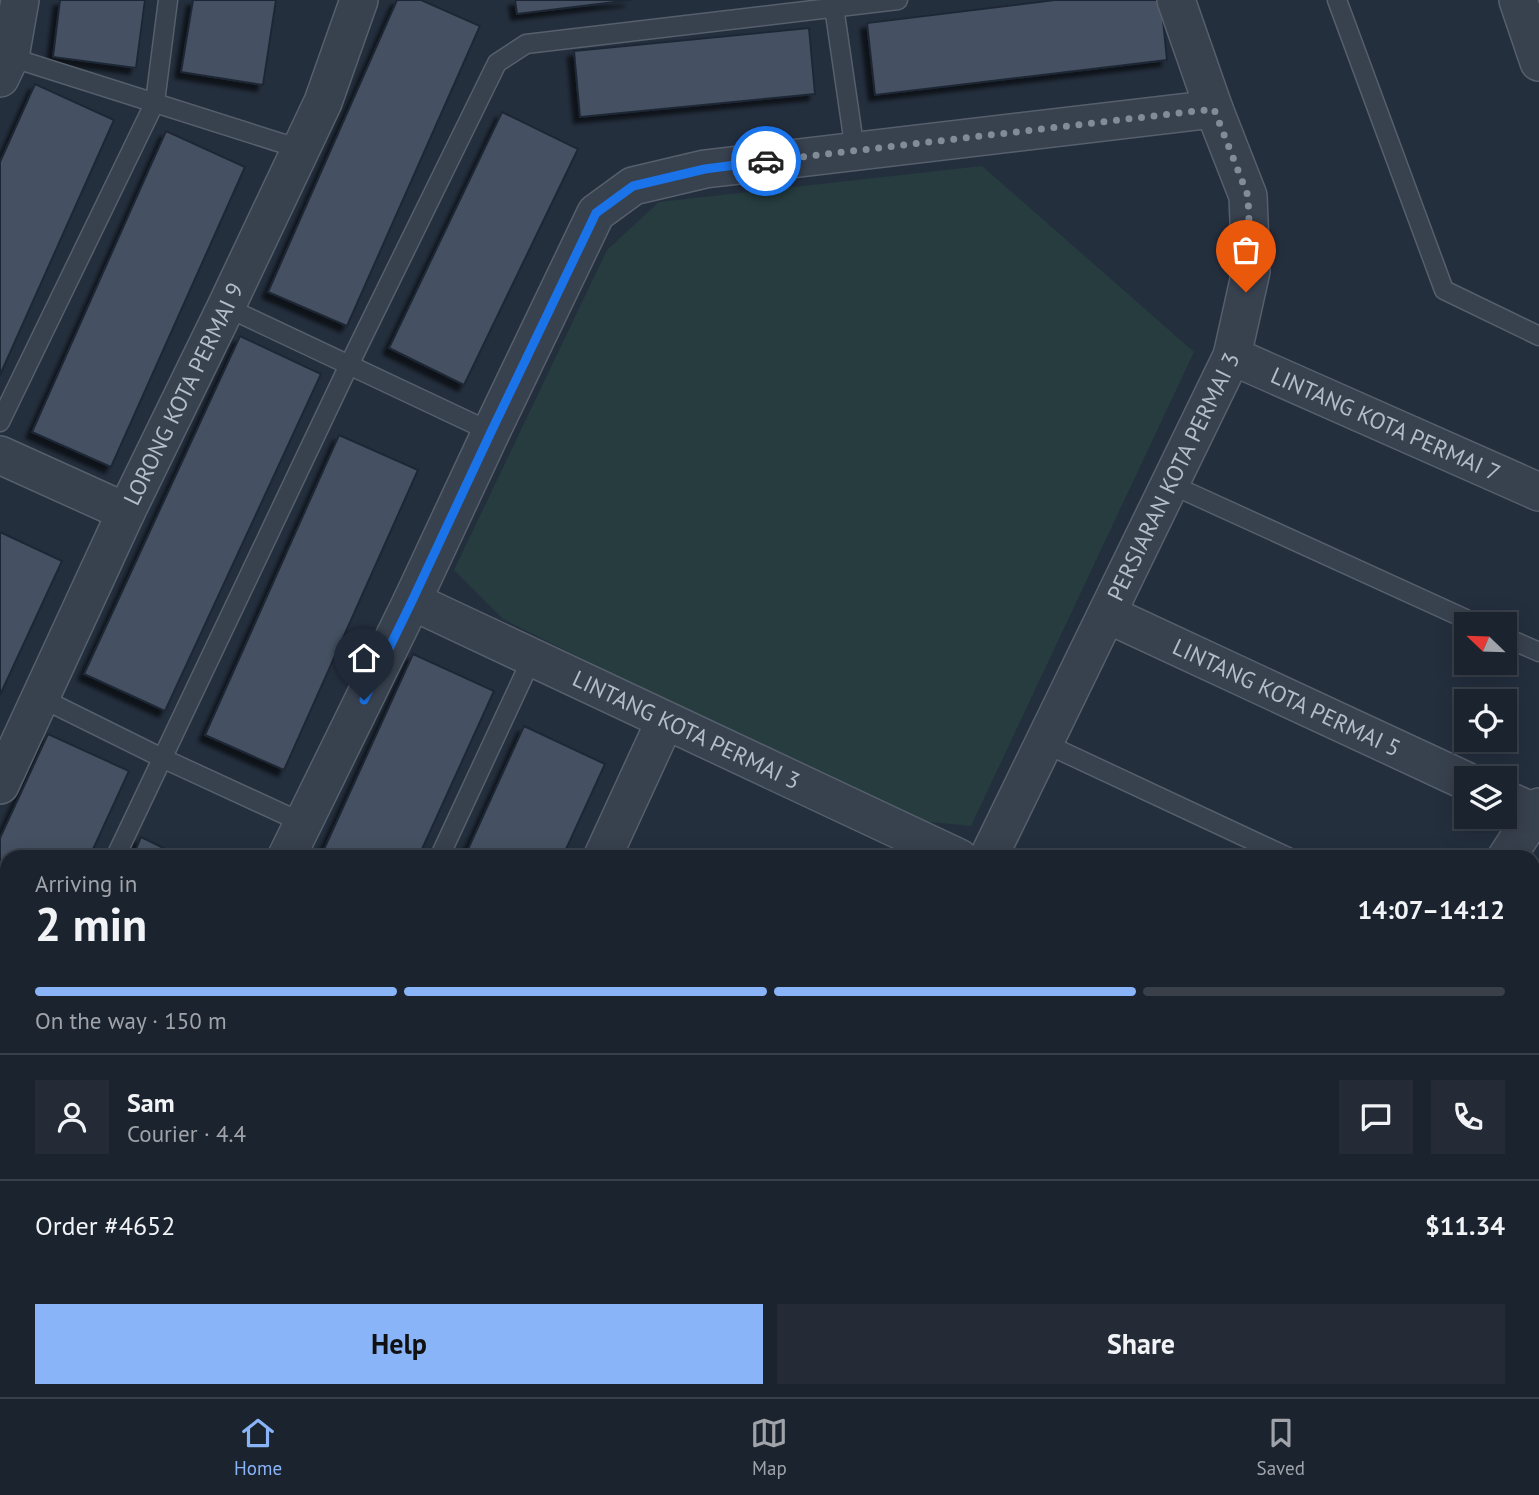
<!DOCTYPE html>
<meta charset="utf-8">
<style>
:root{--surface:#1b232e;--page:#242b36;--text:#f1f3f6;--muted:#a0a4aa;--line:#39404a;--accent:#8ab4f8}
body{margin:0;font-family:"PT Sans",sans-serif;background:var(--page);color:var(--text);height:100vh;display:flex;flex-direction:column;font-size:26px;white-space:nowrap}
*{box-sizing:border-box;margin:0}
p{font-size:23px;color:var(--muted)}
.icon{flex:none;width:38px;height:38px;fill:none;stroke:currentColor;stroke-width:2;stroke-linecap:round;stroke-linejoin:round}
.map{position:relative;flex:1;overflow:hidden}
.details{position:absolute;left:0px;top:850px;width:1540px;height:548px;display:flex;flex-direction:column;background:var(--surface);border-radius:21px 21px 0 0;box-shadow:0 4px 18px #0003,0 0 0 2px var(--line)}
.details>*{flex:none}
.needle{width:46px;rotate:293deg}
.controls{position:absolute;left:1454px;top:612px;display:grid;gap:14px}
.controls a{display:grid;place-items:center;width:63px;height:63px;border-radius:0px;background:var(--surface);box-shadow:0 4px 18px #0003,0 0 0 2px var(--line);font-size:35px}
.pin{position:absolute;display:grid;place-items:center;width:60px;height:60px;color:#fff;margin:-72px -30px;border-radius:50% 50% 50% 0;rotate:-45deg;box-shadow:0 0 7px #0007}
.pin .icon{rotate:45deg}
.courier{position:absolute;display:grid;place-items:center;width:70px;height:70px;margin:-35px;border:5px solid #1a73e8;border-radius:50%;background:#fff;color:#222;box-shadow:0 2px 9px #0007}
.headline em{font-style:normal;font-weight:700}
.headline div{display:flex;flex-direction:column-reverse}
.headline{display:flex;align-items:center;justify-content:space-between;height:119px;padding:0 35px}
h1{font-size:46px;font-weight:700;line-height:52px}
.bar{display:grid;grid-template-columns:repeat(4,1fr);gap:10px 7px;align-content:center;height:84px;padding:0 35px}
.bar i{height:9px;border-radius:5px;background:var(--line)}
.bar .current{background:var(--accent)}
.bar p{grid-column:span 4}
.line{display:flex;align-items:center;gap:18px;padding:0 35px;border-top:2px solid var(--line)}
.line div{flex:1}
.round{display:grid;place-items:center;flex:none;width:74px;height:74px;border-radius:0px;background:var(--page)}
.primary-button{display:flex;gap:14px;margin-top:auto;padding:14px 35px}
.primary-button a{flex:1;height:80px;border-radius:0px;background:var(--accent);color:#111;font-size:28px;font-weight:700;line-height:80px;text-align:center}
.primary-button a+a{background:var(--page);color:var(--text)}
.tabs{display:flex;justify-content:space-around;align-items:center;height:98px;border-top:2px solid var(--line);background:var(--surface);font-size:19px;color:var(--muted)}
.tabs a{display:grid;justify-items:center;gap:4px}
.tabs .current{color:var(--accent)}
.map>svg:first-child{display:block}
.green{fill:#263c3f}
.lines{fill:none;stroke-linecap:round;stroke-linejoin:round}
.river{stroke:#394c67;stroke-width:58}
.building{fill:#455162;stroke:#1f2835;stroke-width:2;filter:url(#shadow)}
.service-casing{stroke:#565f6c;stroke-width:21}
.minor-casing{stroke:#565f6c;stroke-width:40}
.secondary-casing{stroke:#565f6c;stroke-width:42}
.service{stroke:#38414e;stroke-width:18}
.minor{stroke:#38414e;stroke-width:37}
.secondary{stroke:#465061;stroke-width:38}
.done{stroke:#828b98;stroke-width:7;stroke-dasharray:0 12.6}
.route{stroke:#1a73e8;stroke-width:9}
.labels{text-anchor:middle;stroke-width:5;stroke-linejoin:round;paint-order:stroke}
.street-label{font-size:23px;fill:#b4bcc9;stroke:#1d2633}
</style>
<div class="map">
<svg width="1539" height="1397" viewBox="0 0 1539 1397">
<defs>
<filter id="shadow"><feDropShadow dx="-6" dy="6" stdDeviation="2" flood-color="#0009"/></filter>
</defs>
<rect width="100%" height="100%" fill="#242f3e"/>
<!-- green -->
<g class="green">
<path d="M982,166l212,186 -223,474 -70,-7 -398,-200 -49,-49 153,-320 52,-48z"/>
<path d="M1539,996v110l-6,9v-109z"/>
</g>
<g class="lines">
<!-- river -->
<g class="river">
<path d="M1533,946l6,-9"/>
<path d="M1242,1397l4,-6"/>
</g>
</g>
<!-- building -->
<g class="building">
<path d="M60,0h85l-9,68 -83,-11z"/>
<path d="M193,0h83l-13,85 -82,-13z"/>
<path d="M397,0h24l59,26 -133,300 -79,-34z"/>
<path d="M515,0h116l-114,14z"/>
<path d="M1055,0h106l6,60 -292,35 -8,-72z"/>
<path d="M809,28l6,66 -235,23 -6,-66z"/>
<path d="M35,84l79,36 -114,255v-213z"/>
<path d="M502,112l76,37 -114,236 -75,-37z"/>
<path d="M166,131l79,36 -134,300 -79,-35z"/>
<path d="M240,336l81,38 -156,337 -81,-37z"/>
<path d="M339,435l79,35 -134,300 -79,-35z"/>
<path d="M0,532l62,29 -62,134z"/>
<path d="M413,654l81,37 -76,167h-98z"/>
<path d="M524,726l81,38 -43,94h-98z"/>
<path d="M48,734l81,37 -40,87h-82v178l-7,15v-213z"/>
<path d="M141,837l43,21h-52z"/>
<path d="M7,1127v59l-7,-3v-40z"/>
<path d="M0,1314l7,8v69h63l5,6h-75z"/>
<path d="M227,1391h99l-3,6h-98z"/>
<path d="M397,1391h95l-2,6h-95z"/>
<path d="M558,1391h45l12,6h-59z"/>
<path d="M805,1391h270l-4,6h-269z"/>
</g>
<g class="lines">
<defs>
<g id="service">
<path d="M833,0l22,151"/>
<path d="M1337,0l107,290 95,46"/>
<path d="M10,57l290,92"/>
<path d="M226,307l265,125"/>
<path d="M0,422l155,-320 13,-102"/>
<path d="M1170,484l309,141"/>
<path d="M1505,637l34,15"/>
<path d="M41,698l121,60 141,65"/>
<path d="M1044,743l246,115"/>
<path d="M115,858l234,-493 148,-302 29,-19 372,-44"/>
<path d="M439,858l93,-200"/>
<path d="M0,1098l7,-14"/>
<path d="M702,1391l13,6"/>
<path d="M187,1397l3,-6"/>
<path d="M523,1397l3,-6"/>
</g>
<g id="minor">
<path d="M1518,0l21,62"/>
<path d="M0,78l10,-21 10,-57"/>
<path id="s1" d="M1232,356l307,136"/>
<path d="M0,455l126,57"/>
<path id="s2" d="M412,601l547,257"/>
<path id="s3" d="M1107,614l359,167"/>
<path id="s4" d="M0,785l126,-273 100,-205 97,-205 36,-102"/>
<path d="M1505,799l30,14"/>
<path d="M286,858l126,-257 79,-169 105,-219 37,-27 72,-17 509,-60"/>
<path d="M602,858l63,-137"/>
<path id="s5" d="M988,858l244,-502 19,-85 -3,-75 -34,-87 -38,-109"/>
<path d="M1506,858l33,-51"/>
<path d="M0,1239l7,8"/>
<path d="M133,1391l5,6"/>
<path d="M351,1397l3,-6"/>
<path d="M727,1397l3,-6"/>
<path d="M1148,1397l4,-6"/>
</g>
<g id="secondary">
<path d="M1533,1176l6,-10"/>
<path d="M1533,1275l6,-10"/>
<path d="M1389,1397l4,-6"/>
<path d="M1455,1397l4,-6"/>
</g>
</defs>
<!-- service casing -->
<use href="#service" class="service-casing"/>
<!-- minor casing -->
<use href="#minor" class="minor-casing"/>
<!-- secondary casing -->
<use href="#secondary" class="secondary-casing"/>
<!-- service -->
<use href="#service" class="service"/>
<!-- minor -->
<use href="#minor" class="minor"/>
<!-- secondary -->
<use href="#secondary" class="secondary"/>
</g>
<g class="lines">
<!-- done -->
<path class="done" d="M766,161l448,-52 34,87 3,75 -5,21"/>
<!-- route -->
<path class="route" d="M364,700l48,-99 79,-169 105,-219 37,-27 72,-17 61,-8"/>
</g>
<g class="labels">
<!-- street labels -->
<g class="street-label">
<text dy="8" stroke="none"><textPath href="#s4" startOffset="432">LORONG KOTA PERMAI 9</textPath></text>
<text dy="8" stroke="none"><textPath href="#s1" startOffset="168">LINTANG KOTA PERMAI 7</textPath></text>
<text dy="8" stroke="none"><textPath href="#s5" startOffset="424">PERSIARAN KOTA PERMAI 3</textPath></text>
<text dy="8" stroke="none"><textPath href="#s3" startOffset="198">LINTANG KOTA PERMAI 5</textPath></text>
<text dy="8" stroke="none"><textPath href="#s2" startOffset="303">LINTANG KOTA PERMAI 3</textPath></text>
</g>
</g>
</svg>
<div class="controls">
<a><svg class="needle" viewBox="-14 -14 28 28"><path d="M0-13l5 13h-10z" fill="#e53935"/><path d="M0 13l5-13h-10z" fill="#a0a4aa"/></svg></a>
<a><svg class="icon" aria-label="locate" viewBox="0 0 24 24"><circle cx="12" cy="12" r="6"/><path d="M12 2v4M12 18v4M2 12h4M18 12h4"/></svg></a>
<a><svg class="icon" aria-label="layers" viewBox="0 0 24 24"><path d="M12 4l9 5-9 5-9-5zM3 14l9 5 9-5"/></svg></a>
</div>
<div class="pin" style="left:1246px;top:292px;background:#ea580c"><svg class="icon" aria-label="bag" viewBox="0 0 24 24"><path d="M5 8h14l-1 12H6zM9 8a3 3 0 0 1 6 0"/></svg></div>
<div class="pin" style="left:364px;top:700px;background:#1f2937"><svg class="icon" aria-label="home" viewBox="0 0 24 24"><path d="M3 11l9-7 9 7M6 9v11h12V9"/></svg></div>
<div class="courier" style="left:766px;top:161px"><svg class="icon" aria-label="car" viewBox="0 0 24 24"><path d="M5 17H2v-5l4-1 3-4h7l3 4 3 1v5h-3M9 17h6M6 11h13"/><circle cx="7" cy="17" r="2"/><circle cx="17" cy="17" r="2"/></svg></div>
<section class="details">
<div class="headline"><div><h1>2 min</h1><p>Arriving in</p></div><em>14:07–14:12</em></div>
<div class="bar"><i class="current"></i><i class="current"></i><i class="current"></i><i></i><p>On the way · 150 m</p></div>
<div class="line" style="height:126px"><a class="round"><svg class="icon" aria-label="person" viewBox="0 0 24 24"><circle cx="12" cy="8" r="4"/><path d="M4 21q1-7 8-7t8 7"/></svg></a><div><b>Sam</b><p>Courier · 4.4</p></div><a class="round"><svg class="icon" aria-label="chat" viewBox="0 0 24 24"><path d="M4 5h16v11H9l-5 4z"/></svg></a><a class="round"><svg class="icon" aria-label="phone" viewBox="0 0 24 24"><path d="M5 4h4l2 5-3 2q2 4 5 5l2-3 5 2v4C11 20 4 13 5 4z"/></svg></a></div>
<div class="line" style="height:91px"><div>Order #4652</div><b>$11.34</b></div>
<div class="primary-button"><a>Help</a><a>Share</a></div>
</section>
</div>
<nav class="tabs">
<a class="current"><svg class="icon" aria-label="home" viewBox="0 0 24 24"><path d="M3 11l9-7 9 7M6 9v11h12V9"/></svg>Home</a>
<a><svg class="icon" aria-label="map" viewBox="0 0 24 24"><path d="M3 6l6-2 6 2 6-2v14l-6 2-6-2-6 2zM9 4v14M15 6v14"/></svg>Map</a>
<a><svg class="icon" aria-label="saved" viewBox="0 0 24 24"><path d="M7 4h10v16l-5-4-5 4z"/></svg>Saved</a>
</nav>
